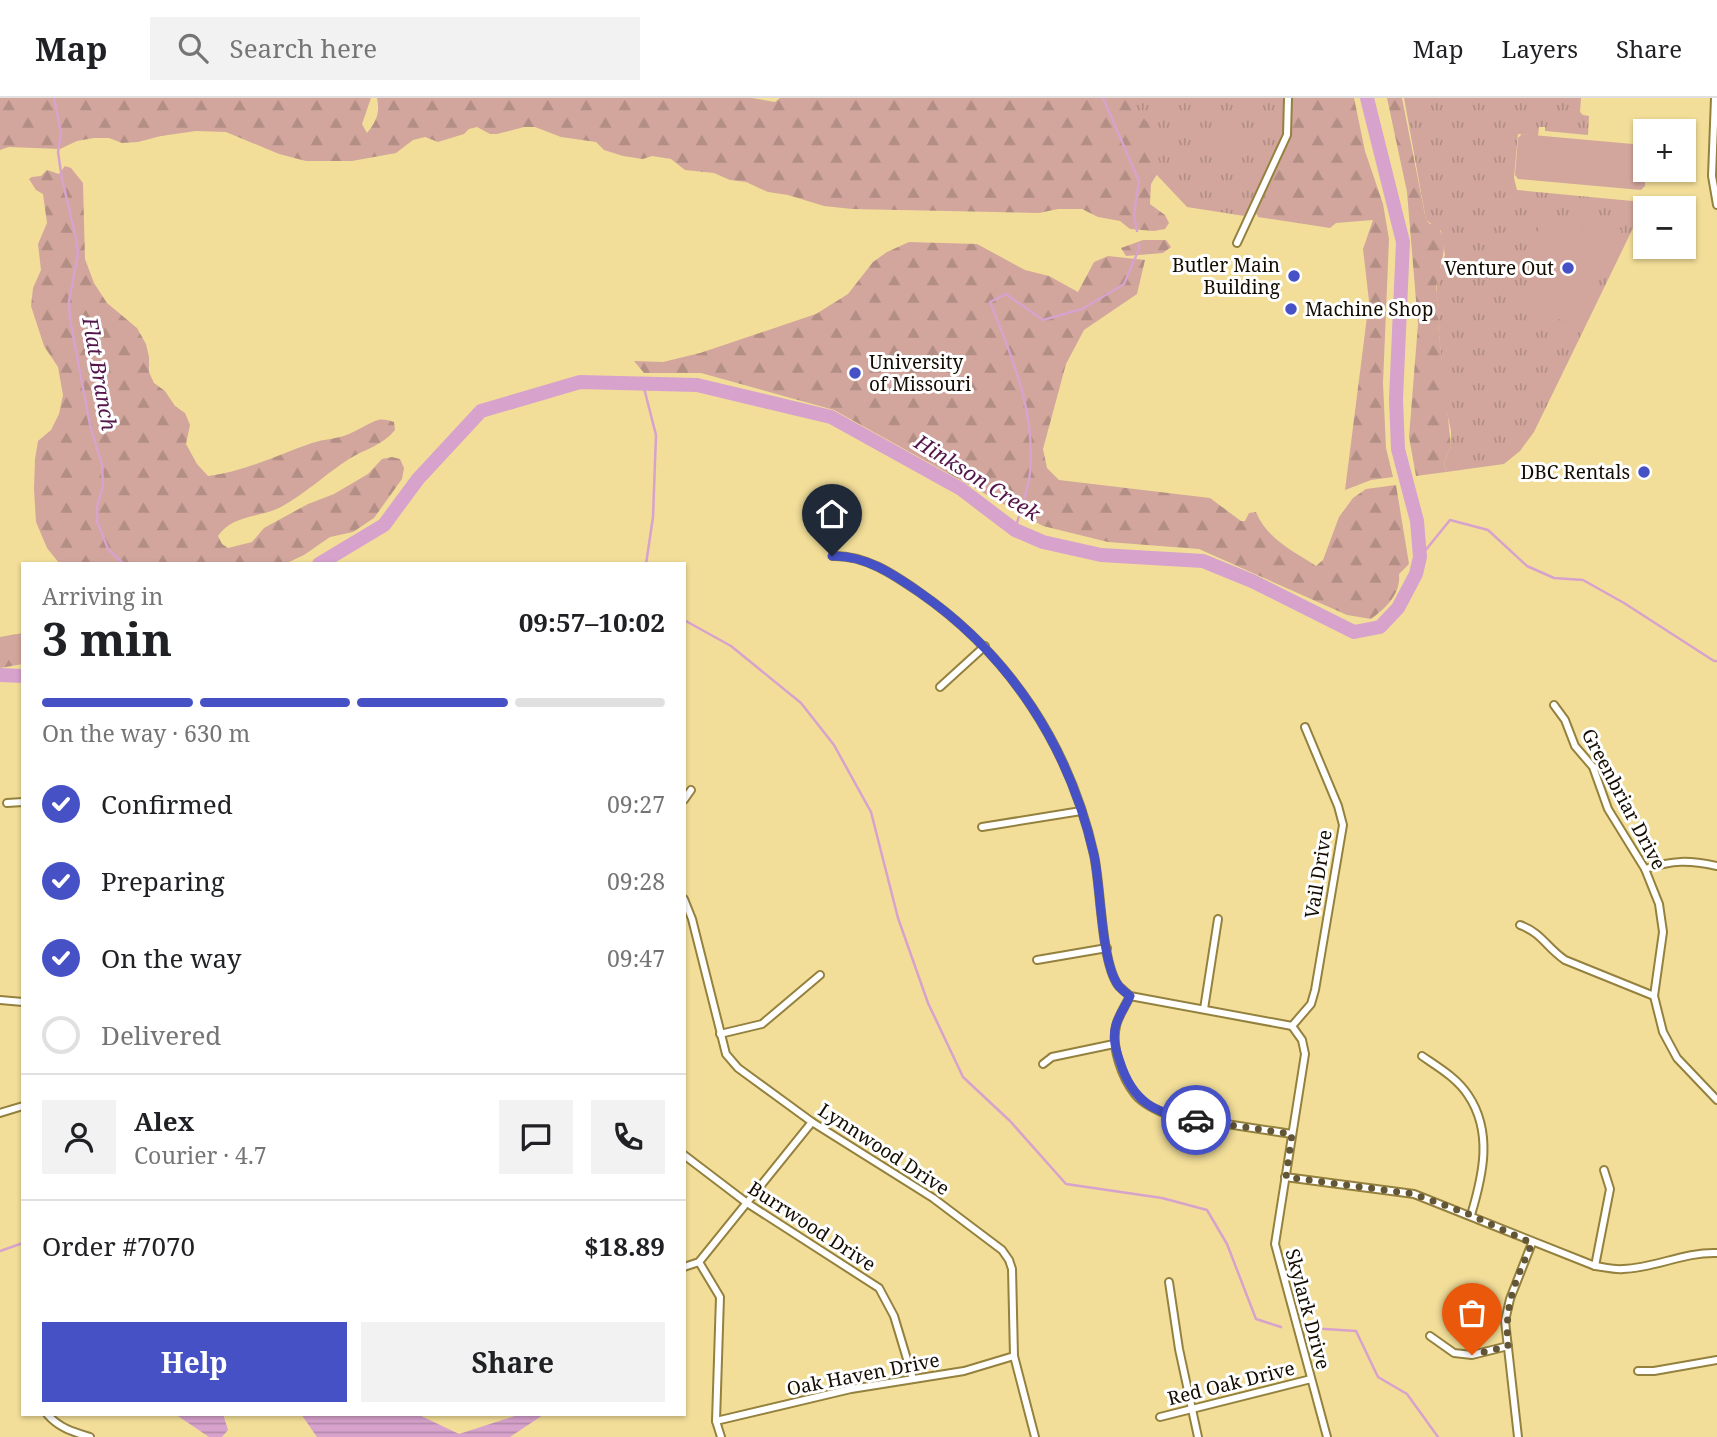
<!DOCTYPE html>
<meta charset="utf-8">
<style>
:root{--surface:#fff;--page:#f2f2f2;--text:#202124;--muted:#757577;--line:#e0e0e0;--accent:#4651c6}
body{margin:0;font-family:"Noto Serif",serif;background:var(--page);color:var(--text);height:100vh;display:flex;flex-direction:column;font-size:26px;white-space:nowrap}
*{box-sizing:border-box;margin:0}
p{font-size:23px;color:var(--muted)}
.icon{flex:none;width:38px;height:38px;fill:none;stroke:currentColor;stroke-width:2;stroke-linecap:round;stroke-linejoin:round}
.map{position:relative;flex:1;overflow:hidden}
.panel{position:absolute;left:21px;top:464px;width:665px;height:854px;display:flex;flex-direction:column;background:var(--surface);border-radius:0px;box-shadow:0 2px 5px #0004}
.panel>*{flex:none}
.tools{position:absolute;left:1633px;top:21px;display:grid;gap:14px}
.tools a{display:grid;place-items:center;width:63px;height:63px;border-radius:0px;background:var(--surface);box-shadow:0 2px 5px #0004;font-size:35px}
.pin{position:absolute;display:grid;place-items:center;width:60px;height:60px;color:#fff;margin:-72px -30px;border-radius:50% 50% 50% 0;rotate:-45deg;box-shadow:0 0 7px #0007}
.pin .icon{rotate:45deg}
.courier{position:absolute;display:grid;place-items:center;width:70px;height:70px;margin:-35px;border:5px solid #4651c6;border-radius:50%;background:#fff;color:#222;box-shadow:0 2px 9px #0007}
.summary em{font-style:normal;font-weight:700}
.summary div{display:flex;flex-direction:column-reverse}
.summary{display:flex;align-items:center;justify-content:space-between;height:119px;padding:0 21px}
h1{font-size:46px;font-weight:700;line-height:52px}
.bar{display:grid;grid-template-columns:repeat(4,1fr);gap:10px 7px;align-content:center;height:84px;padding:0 21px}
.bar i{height:9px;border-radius:5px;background:var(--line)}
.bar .on{background:var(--accent)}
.bar p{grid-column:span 4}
.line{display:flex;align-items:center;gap:18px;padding:0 21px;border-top:2px solid var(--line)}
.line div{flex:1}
.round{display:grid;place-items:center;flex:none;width:74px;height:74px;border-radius:0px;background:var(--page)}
ol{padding:0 21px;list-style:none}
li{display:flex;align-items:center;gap:21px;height:77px}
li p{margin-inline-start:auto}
li .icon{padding:7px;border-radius:50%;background:var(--accent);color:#fff;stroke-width:4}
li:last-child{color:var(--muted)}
li i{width:38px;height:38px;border:4px solid var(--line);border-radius:50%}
.button{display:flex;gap:14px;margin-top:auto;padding:14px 21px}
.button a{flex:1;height:80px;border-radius:0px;background:var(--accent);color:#fff;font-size:28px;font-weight:700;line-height:80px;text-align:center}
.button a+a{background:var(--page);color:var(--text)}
header{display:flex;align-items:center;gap:42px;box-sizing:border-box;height:98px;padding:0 35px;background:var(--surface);border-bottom:2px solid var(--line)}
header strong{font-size:33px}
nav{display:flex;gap:38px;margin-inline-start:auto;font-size:24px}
.search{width:490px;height:63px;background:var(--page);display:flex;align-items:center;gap:18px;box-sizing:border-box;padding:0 24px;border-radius:0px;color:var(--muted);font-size:26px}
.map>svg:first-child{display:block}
.grass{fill:url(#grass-tufts)}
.forest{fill:url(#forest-firs)}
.garden{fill:#d2a69c}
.water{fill:url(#water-rules)}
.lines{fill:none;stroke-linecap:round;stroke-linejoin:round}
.stream{stroke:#d7a2cc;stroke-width:2.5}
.river{stroke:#d7a2cc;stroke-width:14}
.minor-casing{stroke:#94813e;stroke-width:10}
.minor{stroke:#fff;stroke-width:6}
.done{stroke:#625636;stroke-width:7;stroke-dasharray:0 12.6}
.route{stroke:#4651c6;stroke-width:9}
.poi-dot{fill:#4651c6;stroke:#fff;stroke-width:2.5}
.labels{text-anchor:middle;stroke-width:6;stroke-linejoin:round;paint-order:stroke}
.poi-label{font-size:19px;fill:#140c00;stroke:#fff;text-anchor:end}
.street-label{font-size:19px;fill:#140c00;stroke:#fff}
.water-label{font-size:21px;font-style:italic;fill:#53154a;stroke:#fff}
</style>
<header>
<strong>Map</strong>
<div class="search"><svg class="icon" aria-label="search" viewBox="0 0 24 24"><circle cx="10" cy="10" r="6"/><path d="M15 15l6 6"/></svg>Search here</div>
<nav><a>Map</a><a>Layers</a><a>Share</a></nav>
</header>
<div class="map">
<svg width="1717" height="1339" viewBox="0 0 1717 1339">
<defs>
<pattern id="grass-tufts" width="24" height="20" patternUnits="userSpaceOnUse" patternTransform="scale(1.75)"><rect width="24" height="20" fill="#d2a69c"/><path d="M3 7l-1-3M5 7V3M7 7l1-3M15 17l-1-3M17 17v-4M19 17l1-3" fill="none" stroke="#b38e85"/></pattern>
<pattern id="forest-firs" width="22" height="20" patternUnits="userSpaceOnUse" patternTransform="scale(1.75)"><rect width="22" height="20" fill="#d2a69c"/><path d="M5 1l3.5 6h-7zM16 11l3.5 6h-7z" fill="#b38e85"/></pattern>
<pattern id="water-rules" width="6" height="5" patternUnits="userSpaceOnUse" patternTransform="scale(1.75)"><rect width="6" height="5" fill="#d7a2cc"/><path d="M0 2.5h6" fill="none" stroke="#b88aad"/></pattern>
</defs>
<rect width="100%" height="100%" fill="#f2de99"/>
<!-- grass -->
<g class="grass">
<path d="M1095,0h212l-11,96 -45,23 -64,-10 -50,-53z"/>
<path d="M1404,0h177l-1,14 3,3 6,1 -1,19 -43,-4v-4h-6l-1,9 -20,-2 -4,44 3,12 126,12 -1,12 -6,8 -102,210 -14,19 -16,13 -58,8 -2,-10 7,-16v-15l-5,-23 -8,-84 1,-17 -3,-13 2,-20 7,-19 -4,-24 -15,-11z"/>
</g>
<!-- forest -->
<g class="forest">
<path d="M0,0h371l-9,26 5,9c10,-12 13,-21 10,-35h375l23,4 5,-4h345l24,26 12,44 -10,16 -1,20 15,11 4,8 -4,6 -11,2 -24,-2 -10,-8 -22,-4 -16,-8h-24l-19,4 -187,-4 -28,-3 -36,-11 -20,-3 -22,-10 -16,-2 -16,-7 -29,-3 -14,-11 -19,-3 -9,3 -20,-3 -19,-6 -8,-8 -35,-5 -26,-10h-11l-27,7h-7l-13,-7 -8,2 -5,5 -26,8 -13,-5 -12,3 -17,13 -44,8h-46l-27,-7 -53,-22 -30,-1 -35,5 -23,6 -16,1 -13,-5h-15l-17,3 -17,8 -51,-2 -9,3z"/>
<path d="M1290,0h64l11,53 18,53 6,35 -6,144 3,65 7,29 -22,3 -26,10 24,-189 -6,-52 10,-29 -37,3 -6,5 -72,-11 -3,-9 36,-77z"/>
<path d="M1387,0h15l24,122 4,4h5c18,19 3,43 1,66 0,6 2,11 3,17 1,5 0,12 -1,17l13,122 -7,16 2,10 -30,4 -7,-39 9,-113 -11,-132z"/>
<path d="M65,68l6,2 12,15 2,76 9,24 13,20 30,25 9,16 3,13v15l5,11 11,8 10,15 10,7 5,12 -4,19 11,20 11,12c38,-5 69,-21 104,-33 12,-4 25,-4 37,-9 10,-4 19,-11 29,-14 6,-1 10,0 16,2l1,8c-12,15 -30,19 -46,29 -23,15 -43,34 -68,48 -21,11 -48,7 -63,29l4,8 6,4 24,-6 12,-14 44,-24 26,-10 34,-20 14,-15 10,-2 8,2 4,9 -2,11 -28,39 -21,14 -23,5 -26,18 -17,8h-228l-12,-15 -11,-26 -2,-33 1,-30 3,-18 13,-11 8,-16 4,-19 -5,-28 -14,-21 -13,-40 2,-18 8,-18 -3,-26 9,-21 -4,-29 -7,-4 -7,-11 3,-2 9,-1 6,-6 12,4z"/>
<path d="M1143,142h23l5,7 -8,6 -37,3 -5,-8z"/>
<path d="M909,144l68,2 48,26 24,6 29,16 16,-30 14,-6 37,4 -8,34 -53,36 -18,34 -23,85 4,19 12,12 151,18 31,23h4l4,-8 7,-1c11,27 37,39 60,54l7,-6 16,-43 14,-19 13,-9 30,-4 13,79 -10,10c2,20 -13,34 -28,45l-24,-4 -148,-66 -91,-7 -65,-16 -209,-116 -133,-37h-57l-10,-12 29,1 37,-9 116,-39 32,-20 25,-32 14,-10z"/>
<path d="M23,535v31l-23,4v-31z"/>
</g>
<!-- garden -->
<g class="garden">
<path d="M1522,36l122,11 1,41 -4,4 -123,-11 -3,-4 3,-37z"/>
<path d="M1222,39l10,2c8,8 8,24 -3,30 -17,-3 -20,-22 -7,-32z"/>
<path d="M1543,124l79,8 -42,94 -45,-10 -10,-12 11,-68z"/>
</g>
<!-- water -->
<g class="water">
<path d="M175,1316h48l5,16 -6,7h-13z"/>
<path d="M301,1316h116l42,20 62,-20 22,1 -33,22h-193z"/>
</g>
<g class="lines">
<!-- stream -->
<g class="stream">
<path d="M54,0l7,35 -3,19 4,27 14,59 2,16 -9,47 1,18 20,106 12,40 1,21 -6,20v15l11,28 16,15"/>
<path d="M1103,0l36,83 -5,34 3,16"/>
<path d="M643,286l13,51 -3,82 -7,47"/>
<path d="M1015,432c5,-19 13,-39 15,-57 6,-60 -18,-117 -40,-171l16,-8 37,26 39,-11 42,-25 15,-35v-5"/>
<path d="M1420,459l30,-37 38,10 39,36 27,12 29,2 41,23 90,58h3"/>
<path d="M684,522l47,26 70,57 33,42 37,67 27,106 30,85 35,74 47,44 56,63 96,14 45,12 20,34 29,75 25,8"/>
<path d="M0,1153l23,-8"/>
<path d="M1309,1230l47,3 22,46 29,17 31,43"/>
</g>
<!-- river -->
<g class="river">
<path d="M319,466l65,-39 34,-46 63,-68 99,-29 117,3 134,32 130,72 54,41 28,12 58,13 102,6 49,20 102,51 26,-5 18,-19 18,-34 4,-17 -3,-36 -19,-72 -2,-50 7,-157 -36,-144"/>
<path d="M0,577l23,1"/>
</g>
<defs>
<g id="minor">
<path d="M1715,0l-3,78 5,29"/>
<path d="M1237,145l50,-108 1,-37"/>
<path d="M833,458c32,-1 60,18 86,36 91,63 151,155 175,263 7,32 7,106 24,130 3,4 9,8 12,11l162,30"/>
<path d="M940,589l45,-41"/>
<path d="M1554,607l11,15 10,26 18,21 15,42 37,60 14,35 4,28 -9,64 9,36 14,26 40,42"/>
<path d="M684,702l7,-10"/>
<path d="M7,705l16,-1"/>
<path d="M982,729l99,-16"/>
<path d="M1645,771c29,-9 43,-9 72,-3"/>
<path d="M684,801l8,20 34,135 12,14 74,54 121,76 69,52 7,10 3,9 2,87 21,81"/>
<path d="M1520,827c22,8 26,22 45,35l89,36"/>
<path d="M1037,862l70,-12"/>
<path d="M1130,898c-4,9 -12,20 -14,30 -5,21 6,52 19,68 8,10 22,16 33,21l124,19"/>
<path d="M0,902l23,2"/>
<path d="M1204,911l14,-90"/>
<path d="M1292,928l10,14 3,14 -30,190 52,193"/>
<path d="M1292,928l19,-22 4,-14 28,-165 -5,-19 -33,-79"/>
<path d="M720,936l42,-10 58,-49"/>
<path d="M1422,958c16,11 35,22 46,39 25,37 15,80 3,120"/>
<path d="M1043,966l9,-7 62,-13"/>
<path d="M0,1015l23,-7"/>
<path d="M684,1057l63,48 132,85 15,28 19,63"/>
<path d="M1285,1079l129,17 181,72c9,1 19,4 28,3 33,-1 60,-17 94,-16"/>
<path d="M699,1164l21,35 -4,124 5,16"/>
<path d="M1595,1168l15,-77 -6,-19"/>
<path d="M684,1169l15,-5 113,-140"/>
<path d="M1169,1184l10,67 19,88"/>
<path d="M1430,1238l24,17 18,2 36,-9"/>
<path d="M1638,1273h16l63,-11"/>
<path d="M47,1316c12,14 26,18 43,23"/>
<path d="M1160,1319l151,-38"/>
<path d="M716,1323l135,-32 113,-18 50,-15"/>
<path d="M1518,1339l-13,-116 5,-22 22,-56"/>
</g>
</defs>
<!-- minor casing -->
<use href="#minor" class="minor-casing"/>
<!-- minor -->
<use href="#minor" class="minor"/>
</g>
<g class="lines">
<!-- done -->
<path class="done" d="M1196,1022l96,14 -6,43 128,17 57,21 61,28c-16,38 -28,60 -24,103l-36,9"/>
<!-- route -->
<path class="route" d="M832,458c33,-1 61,18 87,36 91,63 150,154 175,263 7,33 7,106 24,130 3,4 8,8 12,11 -4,9 -11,19 -14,29 -4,13 0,25 4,37 13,41 36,52 76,58"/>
</g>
<!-- markers -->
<g class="poi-dot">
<circle cx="1568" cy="170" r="7"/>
<circle cx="1294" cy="178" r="7"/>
<circle cx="1291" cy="211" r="7"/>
<circle cx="855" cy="275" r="7"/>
<circle cx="1644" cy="374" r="7"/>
</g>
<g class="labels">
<!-- poi labels -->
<g class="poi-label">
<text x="1280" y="174">Butler Main<tspan x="1280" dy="22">Building</tspan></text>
<text x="1554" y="177">Venture Out</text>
<text x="1305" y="218" text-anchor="start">Machine Shop</text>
<text x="869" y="271" text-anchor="start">University<tspan x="869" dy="22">of Missouri</tspan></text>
<text x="1630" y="381">DBC Rentals</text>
</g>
<!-- street labels -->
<g class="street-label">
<text transform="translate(1624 701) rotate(62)" y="7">Greenbriar Drive</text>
<text transform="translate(1318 776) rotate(-81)" y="7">Vail Drive</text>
<text transform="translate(884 1051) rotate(33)" y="7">Lynnwood Drive</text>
<text transform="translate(812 1128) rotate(33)" y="7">Burrwood Drive</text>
<text transform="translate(1308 1211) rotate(75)" y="7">Skylark Drive</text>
<text transform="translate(863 1276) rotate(-11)" y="7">Oak Haven Drive</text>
<text transform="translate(1231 1285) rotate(-14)" y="7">Red Oak Drive</text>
</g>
<!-- water labels -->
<g class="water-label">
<text transform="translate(99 276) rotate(80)" y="7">Flat Branch</text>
<text transform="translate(977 380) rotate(32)" y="7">Hinkson Creek</text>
</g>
</g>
</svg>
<div class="tools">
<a>+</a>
<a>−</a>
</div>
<div class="pin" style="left:1472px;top:1257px;background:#ea580c"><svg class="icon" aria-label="bag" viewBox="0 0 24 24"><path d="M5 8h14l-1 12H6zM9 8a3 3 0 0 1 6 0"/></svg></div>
<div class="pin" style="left:832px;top:458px;background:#1f2937"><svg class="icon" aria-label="home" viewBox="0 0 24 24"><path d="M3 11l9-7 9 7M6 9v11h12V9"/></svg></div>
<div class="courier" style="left:1196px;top:1022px"><svg class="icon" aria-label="car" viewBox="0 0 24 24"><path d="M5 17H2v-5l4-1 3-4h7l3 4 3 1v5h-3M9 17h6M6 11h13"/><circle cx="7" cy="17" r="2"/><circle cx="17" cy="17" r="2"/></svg></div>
<section class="panel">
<div class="summary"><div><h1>3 min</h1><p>Arriving in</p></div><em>09:57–10:02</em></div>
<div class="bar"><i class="on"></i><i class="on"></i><i class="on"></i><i></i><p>On the way · 630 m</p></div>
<ol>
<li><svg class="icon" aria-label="check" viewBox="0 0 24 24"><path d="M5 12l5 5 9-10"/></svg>Confirmed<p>09:27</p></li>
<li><svg class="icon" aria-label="check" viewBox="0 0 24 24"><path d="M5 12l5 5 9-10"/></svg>Preparing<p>09:28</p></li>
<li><svg class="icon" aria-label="check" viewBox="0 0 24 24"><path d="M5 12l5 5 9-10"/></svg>On the way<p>09:47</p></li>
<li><i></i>Delivered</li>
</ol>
<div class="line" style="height:126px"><a class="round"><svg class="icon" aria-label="person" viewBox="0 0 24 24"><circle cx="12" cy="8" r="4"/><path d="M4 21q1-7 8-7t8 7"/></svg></a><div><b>Alex</b><p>Courier · 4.7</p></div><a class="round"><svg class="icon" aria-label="chat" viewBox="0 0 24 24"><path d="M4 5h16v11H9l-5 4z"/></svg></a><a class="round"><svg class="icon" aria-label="phone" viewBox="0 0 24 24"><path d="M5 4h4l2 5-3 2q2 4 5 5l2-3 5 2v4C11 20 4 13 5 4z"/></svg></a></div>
<div class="line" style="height:91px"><div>Order #7070</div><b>$18.89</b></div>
<div class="button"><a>Help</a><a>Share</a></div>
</section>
</div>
